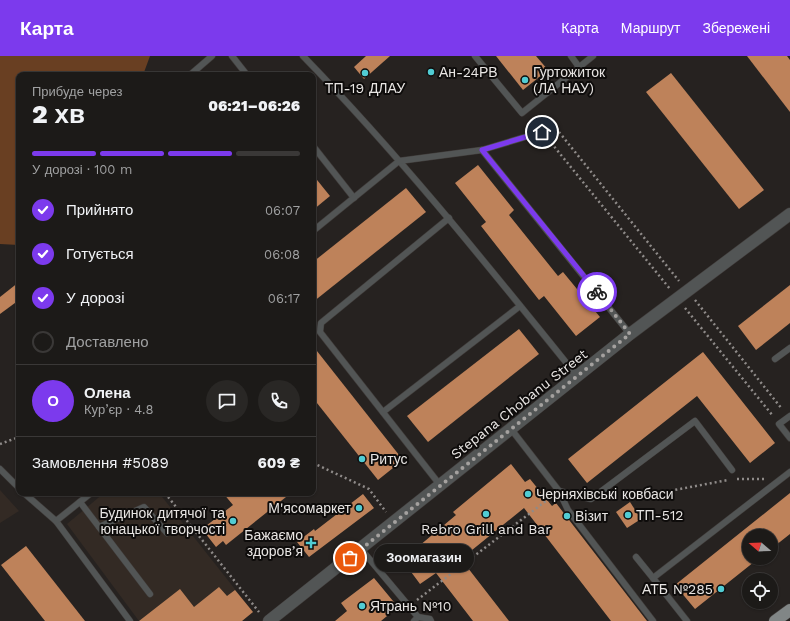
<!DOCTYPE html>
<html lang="uk">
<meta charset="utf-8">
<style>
:root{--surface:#1c1a18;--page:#292725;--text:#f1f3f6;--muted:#a0a1a2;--line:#3a3837;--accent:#7c3aed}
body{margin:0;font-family:"Work Sans",sans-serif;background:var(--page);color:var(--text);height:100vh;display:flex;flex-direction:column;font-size:15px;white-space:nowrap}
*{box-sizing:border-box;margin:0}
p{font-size:13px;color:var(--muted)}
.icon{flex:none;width:22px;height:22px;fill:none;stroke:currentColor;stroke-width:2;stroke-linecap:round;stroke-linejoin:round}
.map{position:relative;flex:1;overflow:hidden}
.details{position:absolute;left:16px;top:16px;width:300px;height:424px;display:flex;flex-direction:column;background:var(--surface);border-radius:8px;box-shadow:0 1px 3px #0004,0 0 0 1px var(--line)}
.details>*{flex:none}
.needle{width:26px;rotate:289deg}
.buttons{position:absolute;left:742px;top:473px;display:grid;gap:8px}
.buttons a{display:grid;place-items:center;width:36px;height:36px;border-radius:50%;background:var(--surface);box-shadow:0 1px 3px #0004,0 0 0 1px var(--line);font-size:20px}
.pin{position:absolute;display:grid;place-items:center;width:34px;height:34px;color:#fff;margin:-17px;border:2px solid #fff;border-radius:50%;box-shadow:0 1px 4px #0007}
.courier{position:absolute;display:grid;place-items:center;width:40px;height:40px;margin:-20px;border:3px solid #7c3aed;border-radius:50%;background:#fff;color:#222;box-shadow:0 1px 5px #0007}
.bubble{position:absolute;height:28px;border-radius:14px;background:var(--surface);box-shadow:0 1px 3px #0004,0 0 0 1px var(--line);font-size:13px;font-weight:800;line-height:28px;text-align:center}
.head em{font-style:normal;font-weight:800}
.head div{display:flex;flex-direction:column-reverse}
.head{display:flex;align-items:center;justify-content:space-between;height:68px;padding:0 16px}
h1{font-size:26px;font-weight:800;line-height:30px}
.bar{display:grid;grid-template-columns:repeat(4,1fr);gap:6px 4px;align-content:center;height:48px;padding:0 16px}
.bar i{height:5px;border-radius:3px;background:var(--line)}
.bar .active{background:var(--accent)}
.bar p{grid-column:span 4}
.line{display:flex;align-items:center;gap:10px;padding:0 16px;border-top:1px solid var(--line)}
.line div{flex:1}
.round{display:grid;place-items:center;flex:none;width:42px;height:42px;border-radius:21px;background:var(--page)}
ol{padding:0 16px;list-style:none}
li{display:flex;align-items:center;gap:12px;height:44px}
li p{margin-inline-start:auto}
li .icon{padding:4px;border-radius:50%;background:var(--accent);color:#fff;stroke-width:4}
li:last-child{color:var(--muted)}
li i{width:22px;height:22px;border:2px solid var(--line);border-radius:50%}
header{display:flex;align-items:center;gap:24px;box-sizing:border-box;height:56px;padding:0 20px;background:var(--accent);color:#fff}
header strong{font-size:19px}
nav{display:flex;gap:22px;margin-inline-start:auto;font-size:14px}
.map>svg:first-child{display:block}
.built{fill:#332a24}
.green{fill:#693f22}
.building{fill:#be825a}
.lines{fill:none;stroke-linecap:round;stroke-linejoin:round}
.service-casing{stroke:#413d3b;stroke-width:7}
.minor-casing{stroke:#413d3b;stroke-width:13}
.primary-casing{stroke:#413d3b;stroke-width:13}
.path{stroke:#8f8b89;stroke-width:2.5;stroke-dasharray:2 3;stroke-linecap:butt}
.service{stroke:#525555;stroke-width:6}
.minor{stroke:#525555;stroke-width:12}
.primary{stroke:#818686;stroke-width:12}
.done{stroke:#a4a19f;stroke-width:4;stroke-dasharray:0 7.2}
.route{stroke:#7c3aed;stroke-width:5}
.poi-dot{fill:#51ccd3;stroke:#0e0c0b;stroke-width:1.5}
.labels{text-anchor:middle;stroke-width:4;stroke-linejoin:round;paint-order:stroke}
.poi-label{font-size:14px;fill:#e8e5e3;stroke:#0e0c0b;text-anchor:start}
.street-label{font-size:14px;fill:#e8e5e3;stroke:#0e0c0b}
</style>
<header>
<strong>Карта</strong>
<nav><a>Карта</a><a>Маршрут</a><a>Збережені</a></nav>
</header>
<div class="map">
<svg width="790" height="565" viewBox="0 0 790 565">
<rect width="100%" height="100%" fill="#262220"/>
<!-- built -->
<g class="built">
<path d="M0,434l19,21 -19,12z"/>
<path d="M104,437h55l94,119 -11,9h-103l-72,-97z"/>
</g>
<!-- green -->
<path class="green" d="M0,0h150l-7,19h-124v170l-19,-1z"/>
<!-- building -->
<g class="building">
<path d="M366,0h24l-26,23 -10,-12z"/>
<path d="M496,0h40l12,14 -25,20z"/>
<path d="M747,0h40l3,4v52z"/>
<path d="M671,17l93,117 -25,19 -93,-117z"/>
<path d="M478,109l36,45 -5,5 49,61 5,-4 37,45 -24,19 -32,-40 -5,4 -58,-74 5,-4 -31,-39z"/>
<path d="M313,119l17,21 -17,14z"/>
<path d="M406,132l20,24 -113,90v-40z"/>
<path d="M19,226v18l-19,14v-17z"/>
<path d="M790,229v38l-34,27 -18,-24z"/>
<path d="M519,273l20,25 -111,88 -21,-26z"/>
<path d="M313,290l90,114 -25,20 -65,-82z"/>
<path d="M703,296l72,91 -25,20 -53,-67 -110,87 -19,-24z"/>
<path d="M511,408l14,18 5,-3 22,27 4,-3 91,118h-36l-87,-113 -63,51 48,62h-36l-37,-48 -16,11 -20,-27 18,-14 1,3 37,-31 -3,-3z"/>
<path d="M223,437h68l-65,52 -3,-4 -7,6 -14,-18 31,-24z"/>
<path d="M790,437v41l-19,15v-13h-22v22h10l-64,51 -20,-24z"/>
<path d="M363,438l11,14 -65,49 -12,-15 17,-13 1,2z"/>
<path d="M630,446l11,17 -14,9 -11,-16z"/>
<path d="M26,490l59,75h-40l-44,-56z"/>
<path d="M374,522l24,29 -17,14h-46l12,-10 -6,-8z"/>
<path d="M219,531l8,9 8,-6 18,22 -11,9h-103l41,-32 14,18z"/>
</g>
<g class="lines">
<defs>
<g id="service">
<path d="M232,0l15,19"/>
<path d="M303,0c98,101 186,211 274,320"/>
<path d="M475,0l47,57 71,-57"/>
<path d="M571,0l8,11"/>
<path d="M190,19l22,-19"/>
<path d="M313,90l41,52"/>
<path d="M482,94l148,184"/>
<path d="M313,175l86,-70 83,-11 60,-18 11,-8"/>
<path d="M19,303v18"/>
<path d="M775,303l15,-11"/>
<path d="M383,356l137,-106"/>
<path d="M790,360l-11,8 11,14"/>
<path d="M511,373l48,62 9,19 85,111"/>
<path d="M0,413l19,19"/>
<path d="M440,429l-120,-153 1,-9 128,-105"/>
<path d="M559,435l32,8 104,-78 37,49"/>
<path d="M24,437l32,28 74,100"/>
<path d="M80,446l19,25 45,-20 23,26"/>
<path d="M56,465l35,-28"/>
<path d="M99,471l51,67"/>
<path d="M361,493l57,68 -4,4"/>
<path d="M636,501l17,21"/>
<path d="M418,561l12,2 1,2"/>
<path d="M687,565l-34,-43 137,-106"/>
</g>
<path id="minor" d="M269,565l361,-287 160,-120"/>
<path id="primary" d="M775,565l15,-11"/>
</defs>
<!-- service casing -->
<use href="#service" class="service-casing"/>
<!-- minor casing -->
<use href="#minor" class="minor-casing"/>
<!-- primary casing -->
<use href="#primary" class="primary-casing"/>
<!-- path -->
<g class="path">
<path d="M559,76l120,149"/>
<path d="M548,83l122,150"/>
<path d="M695,244l87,109"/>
<path d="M685,252l88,108"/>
<path d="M0,388l19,-7"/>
<path d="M313,407l56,26 17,23"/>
<path d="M737,423h27"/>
<path d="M165,437l94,119"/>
<path d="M611,442l26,-1 91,-17"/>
<path d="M417,544l134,-103"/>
</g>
<!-- service -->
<use href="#service" class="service"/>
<!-- minor -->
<use href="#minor" class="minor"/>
<!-- primary -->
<use href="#primary" class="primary"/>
</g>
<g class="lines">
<!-- done -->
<path class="done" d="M350,502l280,-224 -33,-42"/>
<!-- route -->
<path class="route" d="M542,76l-60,18 115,142"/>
</g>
<!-- markers -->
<g class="poi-dot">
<circle cx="431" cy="16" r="4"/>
<circle cx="365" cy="17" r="4"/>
<circle cx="525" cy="24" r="4"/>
<circle cx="362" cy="403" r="4"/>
<circle cx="528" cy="438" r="4"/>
<circle cx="359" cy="452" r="4"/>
<circle cx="486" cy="458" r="4"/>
<circle cx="628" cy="459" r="4"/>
<circle cx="567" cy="460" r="4"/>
<circle cx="233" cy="465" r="4"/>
<path d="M309 481h4v4h4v4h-4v4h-4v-4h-4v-4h4z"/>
<circle cx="721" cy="533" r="4"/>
<circle cx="362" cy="550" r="4"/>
</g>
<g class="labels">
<!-- poi labels -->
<g class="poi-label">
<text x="439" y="21">Ан-24РВ</text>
<text x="533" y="21">Гуртожиток<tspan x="533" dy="16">(ЛА НАУ)</tspan></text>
<text x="365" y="37" text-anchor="middle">ТП-19 ДЛАУ</text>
<text x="370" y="408">Ритус</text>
<text x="536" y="443">Черняхівські ковбаси</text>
<text x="351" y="457" text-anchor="end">М'ясомаркет</text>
<text x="225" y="462" text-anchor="end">Будинок дитячої та<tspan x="225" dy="16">юнацької творчості</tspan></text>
<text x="636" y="464">ТП-512</text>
<text x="575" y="465">Візит</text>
<text x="486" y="478" text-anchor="middle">Rebro Grill and Bar</text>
<text x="303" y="484" text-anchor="end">Бажаємо<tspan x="303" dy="16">здоров’я</tspan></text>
<text x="713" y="538" text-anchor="end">АТБ №285</text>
<text x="370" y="555">Ятрань №10</text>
</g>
<!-- street labels -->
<g class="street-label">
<text transform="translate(519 348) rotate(-38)" y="5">Stepana Chobanu Street</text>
</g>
</g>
</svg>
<div class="buttons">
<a><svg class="needle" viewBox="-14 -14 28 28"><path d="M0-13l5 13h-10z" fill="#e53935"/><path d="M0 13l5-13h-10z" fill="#a0a1a2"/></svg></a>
<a><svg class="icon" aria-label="locate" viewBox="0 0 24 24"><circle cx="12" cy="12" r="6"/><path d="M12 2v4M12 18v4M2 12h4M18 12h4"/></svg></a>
</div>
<div class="pin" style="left:350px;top:502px;background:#ea580c"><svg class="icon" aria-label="bag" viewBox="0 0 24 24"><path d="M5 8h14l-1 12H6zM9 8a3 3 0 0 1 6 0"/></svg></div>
<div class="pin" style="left:542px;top:76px;background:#1f2937"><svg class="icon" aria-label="home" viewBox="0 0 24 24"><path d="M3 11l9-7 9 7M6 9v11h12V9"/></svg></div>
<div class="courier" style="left:597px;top:236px"><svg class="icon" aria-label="bike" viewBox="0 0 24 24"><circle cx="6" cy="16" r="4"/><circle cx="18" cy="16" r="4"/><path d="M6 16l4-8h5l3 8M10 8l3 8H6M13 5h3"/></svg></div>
<div class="bubble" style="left:374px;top:488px;width:100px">Зоомагазин</div>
<section class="details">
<div class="head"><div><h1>2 хв</h1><p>Прибуде через</p></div><em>06:21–06:26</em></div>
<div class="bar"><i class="active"></i><i class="active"></i><i class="active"></i><i></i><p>У дорозі · 100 m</p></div>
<ol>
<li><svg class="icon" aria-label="check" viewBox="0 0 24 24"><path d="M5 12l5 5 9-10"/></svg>Прийнято<p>06:07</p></li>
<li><svg class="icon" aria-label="check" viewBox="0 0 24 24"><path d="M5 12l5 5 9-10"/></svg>Готується<p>06:08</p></li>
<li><svg class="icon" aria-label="check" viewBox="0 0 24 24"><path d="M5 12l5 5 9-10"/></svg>У дорозі<p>06:17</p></li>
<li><i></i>Доставлено</li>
</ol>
<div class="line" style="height:72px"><b class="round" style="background:var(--accent);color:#fff">О</b><div><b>Олена</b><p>Кур’єр · 4.8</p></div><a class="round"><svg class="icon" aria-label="chat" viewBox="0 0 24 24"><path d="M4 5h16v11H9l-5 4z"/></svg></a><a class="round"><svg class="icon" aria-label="phone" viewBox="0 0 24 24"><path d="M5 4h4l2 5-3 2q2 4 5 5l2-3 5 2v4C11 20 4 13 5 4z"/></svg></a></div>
<div class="line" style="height:52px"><div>Замовлення #5089</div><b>609 ₴</b></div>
</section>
</div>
